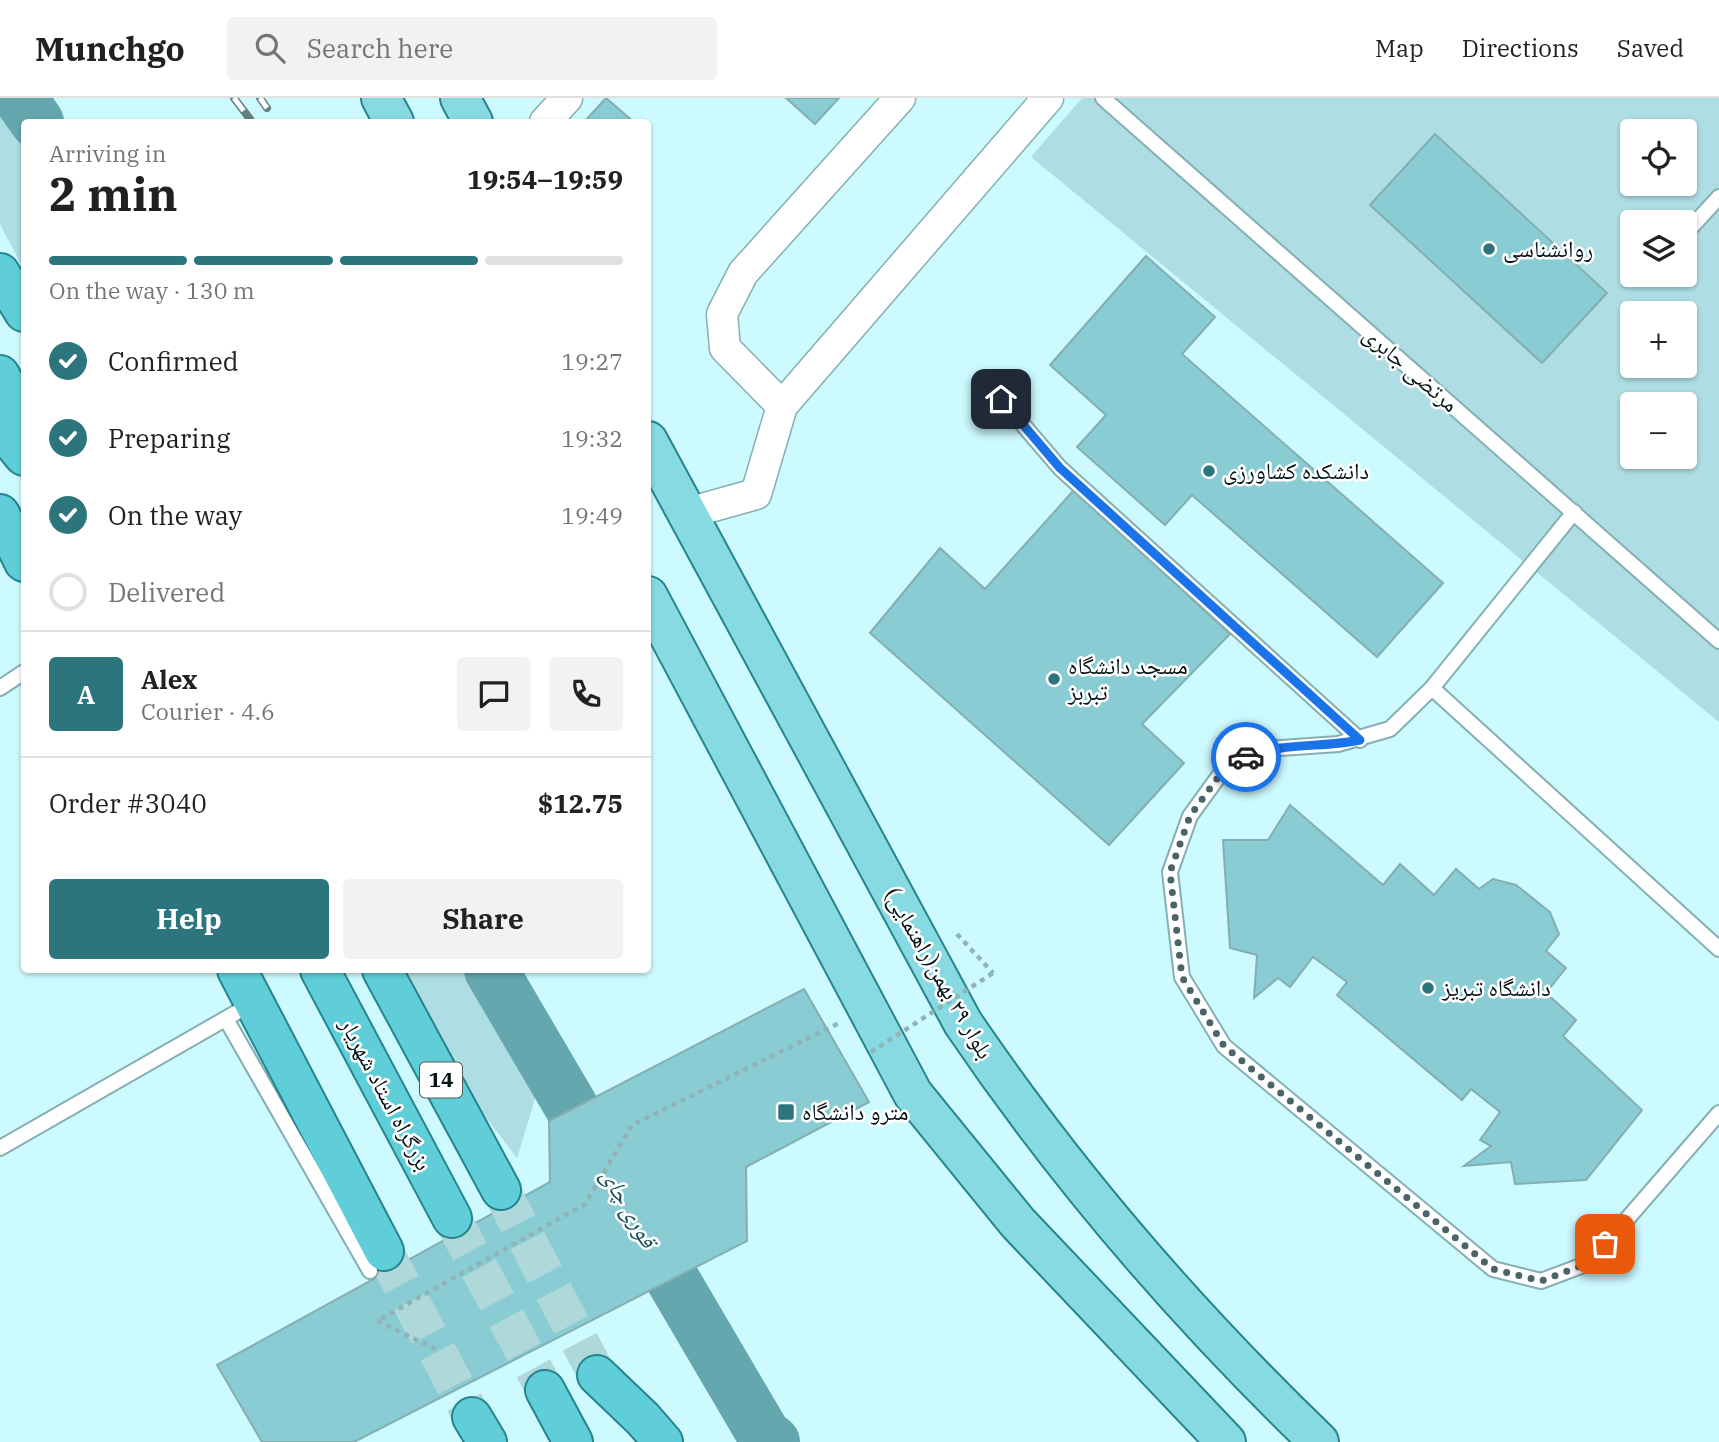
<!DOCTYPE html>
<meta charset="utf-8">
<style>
:root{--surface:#fff;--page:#f2f2f2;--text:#202124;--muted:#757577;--line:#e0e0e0;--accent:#2c757d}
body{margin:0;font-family:"IBM Plex Serif","Noto Naskh Arabic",serif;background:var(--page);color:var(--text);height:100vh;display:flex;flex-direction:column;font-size:26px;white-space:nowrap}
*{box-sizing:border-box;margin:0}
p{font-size:23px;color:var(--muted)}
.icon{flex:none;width:38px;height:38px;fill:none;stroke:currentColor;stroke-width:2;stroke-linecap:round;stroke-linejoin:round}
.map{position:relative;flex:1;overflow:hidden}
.side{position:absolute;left:21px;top:21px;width:630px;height:854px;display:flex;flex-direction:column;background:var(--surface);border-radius:7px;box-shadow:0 2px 5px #0004}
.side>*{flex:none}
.tools{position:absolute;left:1620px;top:21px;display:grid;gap:14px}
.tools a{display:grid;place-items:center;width:77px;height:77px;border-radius:7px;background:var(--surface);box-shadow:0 2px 5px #0004;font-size:35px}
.pin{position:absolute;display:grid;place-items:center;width:60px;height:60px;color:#fff;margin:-30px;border-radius:14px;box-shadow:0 4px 10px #0006}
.courier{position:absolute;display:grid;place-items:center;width:70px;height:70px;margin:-35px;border:5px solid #1a73e8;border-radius:50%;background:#fff;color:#222;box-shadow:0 2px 9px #0007}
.overview em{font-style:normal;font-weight:800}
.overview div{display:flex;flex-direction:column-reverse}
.overview{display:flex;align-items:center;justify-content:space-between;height:119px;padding:0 28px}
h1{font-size:46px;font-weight:800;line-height:52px}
.bar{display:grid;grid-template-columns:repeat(4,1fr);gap:10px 7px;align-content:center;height:84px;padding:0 28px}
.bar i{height:9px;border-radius:5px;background:var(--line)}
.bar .selected{background:var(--accent)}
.bar p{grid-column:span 4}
.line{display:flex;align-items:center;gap:18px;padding:0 28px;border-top:2px solid var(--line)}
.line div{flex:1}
.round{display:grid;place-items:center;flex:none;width:74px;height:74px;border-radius:7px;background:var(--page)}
ol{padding:0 28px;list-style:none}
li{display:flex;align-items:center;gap:21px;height:77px}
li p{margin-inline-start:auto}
li .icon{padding:7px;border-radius:50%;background:var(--accent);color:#fff;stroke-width:4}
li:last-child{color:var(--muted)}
li i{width:38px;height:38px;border:4px solid var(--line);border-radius:50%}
.action{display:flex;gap:14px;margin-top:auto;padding:14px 28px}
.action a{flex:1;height:80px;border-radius:7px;background:var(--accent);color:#fff;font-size:28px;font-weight:800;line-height:80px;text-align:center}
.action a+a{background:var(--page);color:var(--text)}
header{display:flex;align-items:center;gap:42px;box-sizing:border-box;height:98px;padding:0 35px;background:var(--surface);border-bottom:2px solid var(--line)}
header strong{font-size:33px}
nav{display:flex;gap:38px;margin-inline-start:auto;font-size:24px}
.search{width:490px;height:63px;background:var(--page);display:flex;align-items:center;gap:18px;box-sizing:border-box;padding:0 24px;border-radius:7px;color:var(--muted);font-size:26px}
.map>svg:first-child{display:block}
.green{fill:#aedee3;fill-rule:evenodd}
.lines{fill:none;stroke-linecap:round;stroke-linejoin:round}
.river{stroke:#65a7ae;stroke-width:54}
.building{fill:#89ccd3;stroke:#83aeb2;stroke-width:2}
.trunk-tunnel{stroke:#afd8db;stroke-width:38;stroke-dasharray:38 19;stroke-linecap:butt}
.service-casing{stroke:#84afb3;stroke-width:18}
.minor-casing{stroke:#84afb3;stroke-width:33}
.primary-casing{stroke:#26848e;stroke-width:42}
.trunk-casing{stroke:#26848e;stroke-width:42}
.path{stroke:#8fb3b6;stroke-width:4.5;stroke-dasharray:5 5;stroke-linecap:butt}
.service{stroke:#fff;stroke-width:14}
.minor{stroke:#fff;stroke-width:30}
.primary{stroke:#88dae2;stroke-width:38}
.trunk{stroke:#60ced8;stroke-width:38}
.rail-casing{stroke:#627f82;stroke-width:8}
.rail{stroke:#fff;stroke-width:5;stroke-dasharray:16;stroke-linecap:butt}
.path-bridge{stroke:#8fb3b6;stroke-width:4.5;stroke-dasharray:5 5;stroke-linecap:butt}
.done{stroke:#4b6467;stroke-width:7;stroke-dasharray:0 12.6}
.route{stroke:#1a73e8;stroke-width:9}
.poi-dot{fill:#2c757d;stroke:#fff;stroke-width:2.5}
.labels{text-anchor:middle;stroke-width:5;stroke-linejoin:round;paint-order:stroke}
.shield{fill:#fff;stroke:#505a5c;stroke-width:2}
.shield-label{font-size:21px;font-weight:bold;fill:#051416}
.poi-label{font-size:23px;fill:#051416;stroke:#fff;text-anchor:start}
.street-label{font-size:23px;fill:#051416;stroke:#fff}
.water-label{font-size:24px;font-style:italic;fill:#185257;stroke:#fff}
</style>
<header>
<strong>Munchgo</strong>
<div class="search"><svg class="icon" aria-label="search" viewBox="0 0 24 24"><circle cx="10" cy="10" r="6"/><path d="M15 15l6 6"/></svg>Search here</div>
<nav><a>Map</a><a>Directions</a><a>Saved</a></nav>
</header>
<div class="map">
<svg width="1719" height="1344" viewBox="0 0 1719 1344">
<rect width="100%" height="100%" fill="#cdfafe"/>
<!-- green -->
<g class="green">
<path d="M0,0h4l20,28v144l-24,-46z"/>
<path d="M1082,0h637v624l-688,-565zM1633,33h52v53h-52zM1633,124h52v53h-52zM1633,215h52v53h-52zM1633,306h52v53h-52z"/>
<path d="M402,872h76l61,116 -22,72 -46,-60z"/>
</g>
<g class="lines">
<!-- river -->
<g class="river">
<path d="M20,0l17,24"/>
<path d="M491,872l273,465 9,7"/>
</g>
</g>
<!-- building -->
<g class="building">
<path d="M606,0l28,24h-50z"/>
<path d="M786,0h53l-24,26z"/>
<path d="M1435,36l172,159 -65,70 -172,-158z"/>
<path d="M1146,158l69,61 -33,37 261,229 -66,74 -185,-162 -27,30 -88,-78 29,-32 -56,-50z"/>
<path d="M1074,392l156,144 -88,90 42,39 -75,82 -239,-212 70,-85 45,41z"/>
<path d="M1290,707l93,80 17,-21 34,31 22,-26 23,20 14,-10 23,6 34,27 9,22 -13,17 20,17 -20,25 30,27 -13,16 79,74 -56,70 -71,4 -4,-22 -47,4 27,-20 -11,-6 20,-28 -29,-23 -9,11 -125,-105 10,-13 -34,-25 -23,30 -12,-9 -24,20 3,-43 -27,-7 -7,-108h45z"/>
<path d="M804,891l65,113 -123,65 1,74 -393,201h-92l-45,-77 333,-183 -1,-61z"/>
</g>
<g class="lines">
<!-- trunk-tunnel -->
<g class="trunk-tunnel">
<path d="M501,1092l96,185"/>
<path d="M452,1120l93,172"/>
<path d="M384,1153l88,166"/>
</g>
<defs>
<g id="service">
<path d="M1103,0l616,543"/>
<path d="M1685,136l34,-37"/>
<path d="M1001,301l59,69 300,272"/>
<path d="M1574,414l-142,176 -42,41 -52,15 -72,5 -39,16 -37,51 -20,56 12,105 42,69 269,223 48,12 48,-18 130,-150"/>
<path d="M0,590l24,-16"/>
<path d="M1432,590l287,261"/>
<path d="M226,921l144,252"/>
<path d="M0,1050l253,-145"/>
</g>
<g id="minor">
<path d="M545,24l22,-24"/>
<path d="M782,308l-57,-58 -3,-34 21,-41 157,-175"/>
<path d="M688,415l68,-19 26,-88 266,-308"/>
</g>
<g id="primary">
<path d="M381,0l13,24"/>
<path d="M460,0l13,24"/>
<path d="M648,343l315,582c103,152 224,292 356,419"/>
<path d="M648,498l265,498 105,129 208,219"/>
</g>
<g id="trunk">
<path d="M0,175l24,39"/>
<path d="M0,277l24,46"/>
<path d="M0,329l24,29"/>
<path d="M0,416l24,48"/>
<path d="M237,872l147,281"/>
<path d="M320,872l132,248"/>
<path d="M382,872l119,220"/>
<path d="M597,1277l46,44 20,23"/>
<path d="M545,1292l28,52"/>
<path d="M472,1319l15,25"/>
</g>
</defs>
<!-- service casing -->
<use href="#service" class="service-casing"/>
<!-- minor casing -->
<use href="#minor" class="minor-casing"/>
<!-- primary casing -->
<use href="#primary" class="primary-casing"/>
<!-- trunk casing -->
<use href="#trunk" class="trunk-casing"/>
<!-- path -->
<g class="path">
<path d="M957,836l36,39"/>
<path d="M436,1251l-59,-28 208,-117 47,-79 207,-102"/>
</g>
<!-- service -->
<use href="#service" class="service"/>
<!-- minor -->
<use href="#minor" class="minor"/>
<!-- primary -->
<use href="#primary" class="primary"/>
<!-- trunk -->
<use href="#trunk" class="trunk"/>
<defs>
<g id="rail">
<path d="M234,0l16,21"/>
<path d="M260,0l7,10"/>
</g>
</defs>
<!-- rail casing -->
<use href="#rail" class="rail-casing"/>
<!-- rail -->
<use href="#rail" class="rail"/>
<!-- path-bridge -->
<path class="path-bridge" d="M871,954l122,-79"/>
</g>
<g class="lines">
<!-- done -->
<path class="done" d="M1246,659l-19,8 -37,51 -20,56 12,105 42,69 269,223 48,12 47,-18 17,-19"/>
<!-- route -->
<path class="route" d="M1001,301l59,69 300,272c-37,8 -78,2 -114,17"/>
</g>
<!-- markers -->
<g class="poi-dot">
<circle cx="1489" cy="151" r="7"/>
<circle cx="1209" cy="373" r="7"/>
<circle cx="1054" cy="581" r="7"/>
<circle cx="1428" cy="890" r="7"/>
<rect x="777" y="1005" width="18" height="18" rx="3.5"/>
</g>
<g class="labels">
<!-- shield labels -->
<rect class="shield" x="420" y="964.5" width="42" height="35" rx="5"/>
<g class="shield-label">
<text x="441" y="989">14</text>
</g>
<!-- poi labels -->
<g class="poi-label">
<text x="1503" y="159">روانشناسی</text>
<text x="1223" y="381">دانشکده کشاورزی</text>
<text x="1068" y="576">مسجد دانشگاه<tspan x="1068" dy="26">تبربز</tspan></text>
<text x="1442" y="898">دانشگاه تبریز</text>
<text x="802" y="1022">مترو دانشگاه</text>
</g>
<!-- street labels -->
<g class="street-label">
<text transform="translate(1411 271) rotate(41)" y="8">مرتضی جابری</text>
<text transform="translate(939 875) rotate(60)" y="8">بلوار ٢٩ بهمن(راهنمایی)</text>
<text transform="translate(386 996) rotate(62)" y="8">بزرگراه استاد شهریار</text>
</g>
<!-- water labels -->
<g class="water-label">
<text transform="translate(629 1110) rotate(60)" y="8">قوری چای</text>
</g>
</g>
</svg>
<div class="tools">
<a><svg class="icon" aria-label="locate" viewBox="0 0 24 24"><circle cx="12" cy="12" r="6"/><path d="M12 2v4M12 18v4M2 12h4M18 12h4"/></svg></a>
<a><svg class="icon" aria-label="layers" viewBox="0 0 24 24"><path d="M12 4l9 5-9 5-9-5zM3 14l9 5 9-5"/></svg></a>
<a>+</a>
<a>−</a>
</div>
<div class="pin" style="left:1605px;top:1146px;background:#ea580c"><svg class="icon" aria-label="bag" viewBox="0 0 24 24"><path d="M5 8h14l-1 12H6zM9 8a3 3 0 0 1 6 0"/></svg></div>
<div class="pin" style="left:1001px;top:301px;background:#1f2937"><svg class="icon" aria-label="home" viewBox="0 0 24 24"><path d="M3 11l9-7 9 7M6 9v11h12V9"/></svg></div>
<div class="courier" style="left:1246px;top:659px"><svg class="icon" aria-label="car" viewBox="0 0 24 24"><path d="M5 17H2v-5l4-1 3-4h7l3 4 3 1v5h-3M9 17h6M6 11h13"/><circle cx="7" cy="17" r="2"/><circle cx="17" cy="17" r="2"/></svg></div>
<section class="side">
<div class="overview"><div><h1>2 min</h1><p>Arriving in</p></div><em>19:54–19:59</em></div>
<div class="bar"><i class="selected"></i><i class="selected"></i><i class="selected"></i><i></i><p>On the way · 130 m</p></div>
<ol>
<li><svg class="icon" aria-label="check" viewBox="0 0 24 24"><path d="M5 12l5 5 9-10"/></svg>Confirmed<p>19:27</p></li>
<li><svg class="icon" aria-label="check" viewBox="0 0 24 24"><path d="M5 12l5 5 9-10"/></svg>Preparing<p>19:32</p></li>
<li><svg class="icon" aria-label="check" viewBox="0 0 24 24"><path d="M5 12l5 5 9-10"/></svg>On the way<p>19:49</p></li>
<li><i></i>Delivered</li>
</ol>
<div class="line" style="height:126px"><b class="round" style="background:var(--accent);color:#fff">A</b><div><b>Alex</b><p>Courier · 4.6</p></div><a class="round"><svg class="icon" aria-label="chat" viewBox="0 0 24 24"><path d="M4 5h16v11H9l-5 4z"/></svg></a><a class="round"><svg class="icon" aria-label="phone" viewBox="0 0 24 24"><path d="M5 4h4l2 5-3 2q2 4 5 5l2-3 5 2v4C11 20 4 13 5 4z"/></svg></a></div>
<div class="line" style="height:91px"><div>Order #3040</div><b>$12.75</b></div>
<div class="action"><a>Help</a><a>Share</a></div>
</section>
</div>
